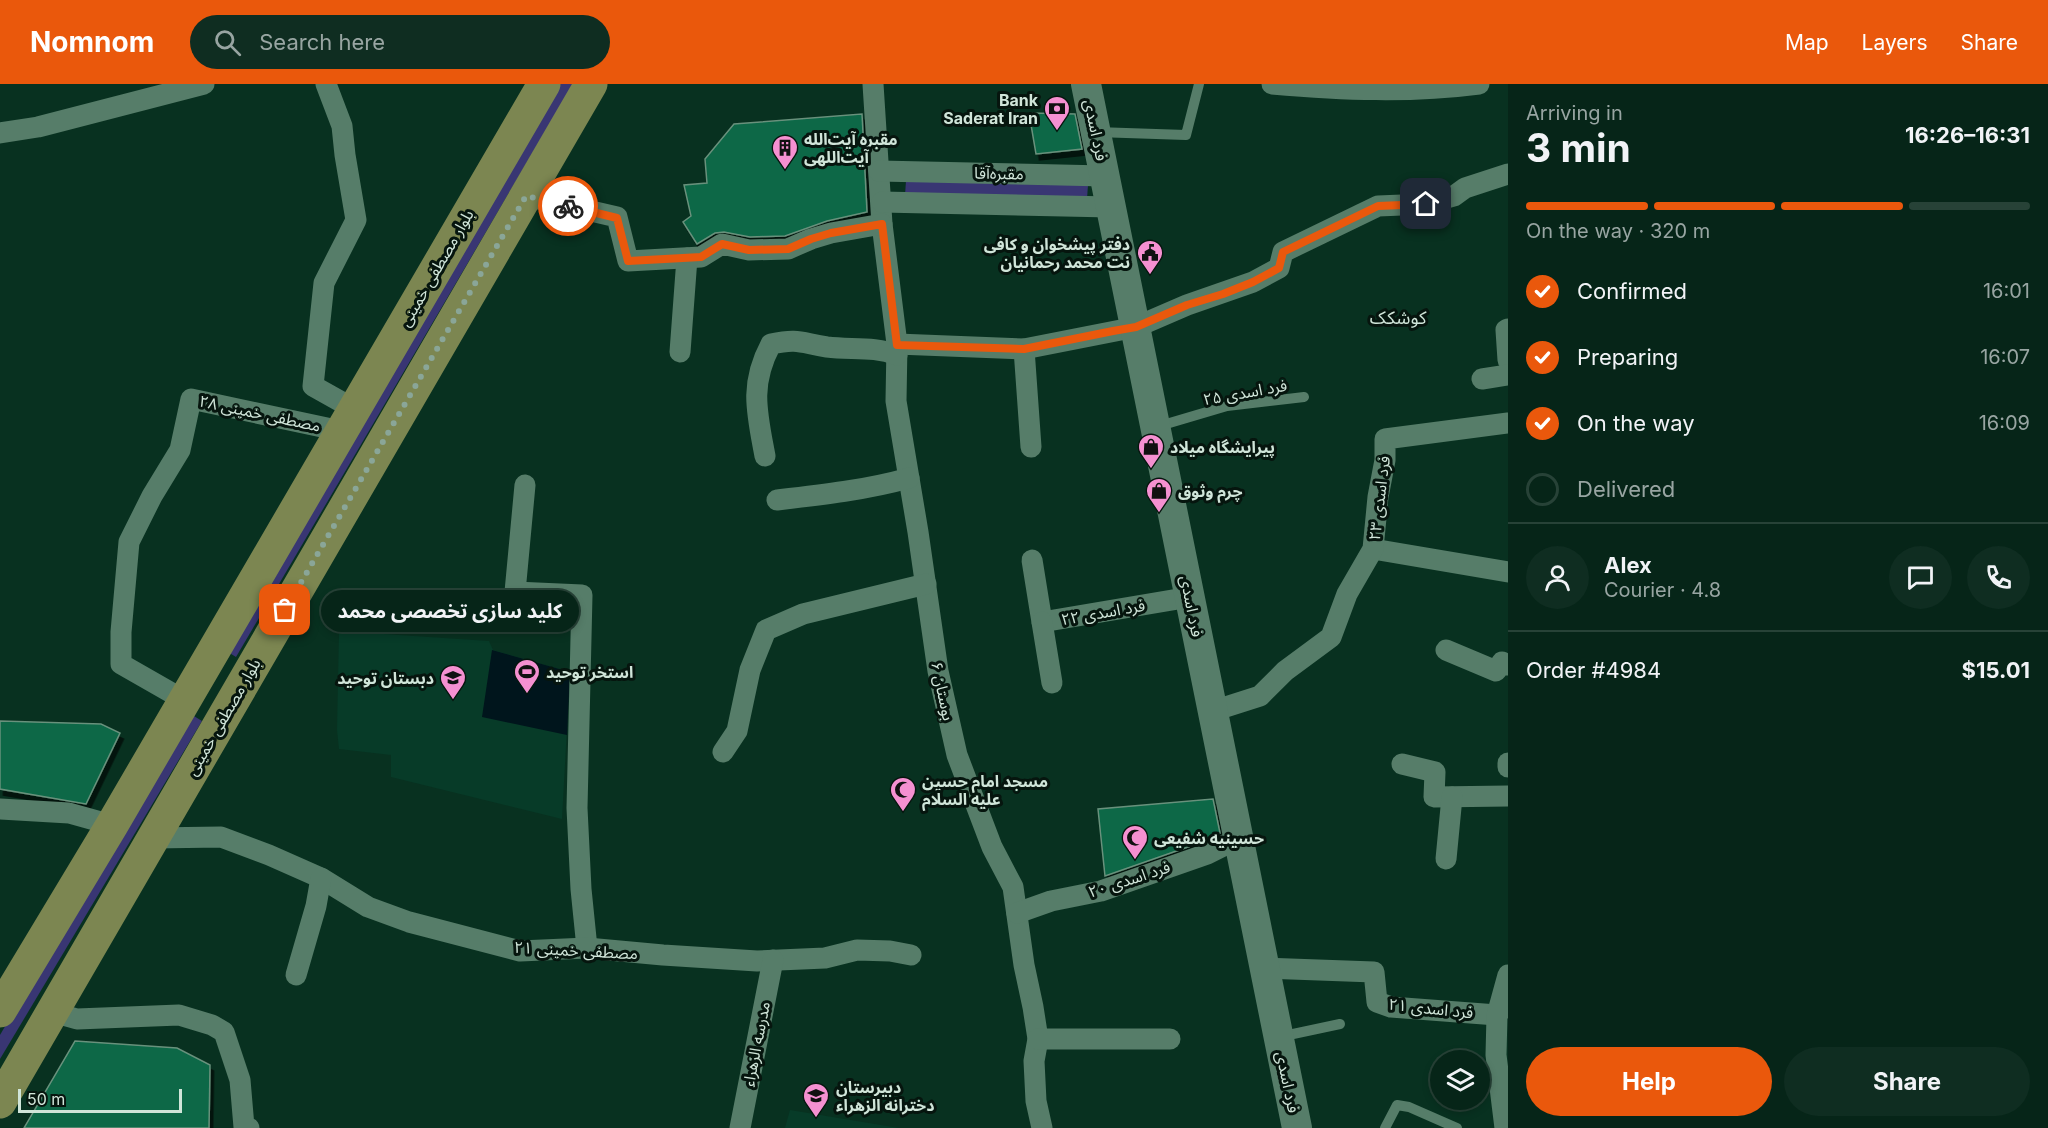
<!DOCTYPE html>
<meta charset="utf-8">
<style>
:root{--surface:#062518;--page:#0f2d21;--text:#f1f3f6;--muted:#98a5a2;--line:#274237;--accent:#ea580c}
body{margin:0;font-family:Inter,"Noto Sans Arabic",sans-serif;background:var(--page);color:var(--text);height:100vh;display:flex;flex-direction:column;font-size:22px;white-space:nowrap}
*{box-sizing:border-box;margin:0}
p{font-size:20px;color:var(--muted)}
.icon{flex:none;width:33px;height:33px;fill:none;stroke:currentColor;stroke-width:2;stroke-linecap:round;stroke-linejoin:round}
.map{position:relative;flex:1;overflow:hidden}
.sheet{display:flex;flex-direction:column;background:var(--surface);width:540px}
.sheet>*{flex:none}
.tools{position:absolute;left:1430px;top:966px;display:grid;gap:12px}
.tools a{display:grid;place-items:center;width:60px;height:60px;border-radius:50%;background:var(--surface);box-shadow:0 3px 9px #0003,0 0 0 2px var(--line);font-size:30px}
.scale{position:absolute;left:18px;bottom:15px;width:164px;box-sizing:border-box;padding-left:6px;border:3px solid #d0e5d9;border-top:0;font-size:16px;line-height:21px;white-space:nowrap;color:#d0e5d9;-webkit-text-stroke:4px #06150e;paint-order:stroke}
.pin{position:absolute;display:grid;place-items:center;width:51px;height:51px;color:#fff;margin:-26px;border-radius:12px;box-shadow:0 3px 9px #0006}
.courier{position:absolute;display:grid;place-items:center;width:60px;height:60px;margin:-30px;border:4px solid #ea580c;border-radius:50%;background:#fff;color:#222;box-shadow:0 2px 8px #0007}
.bubble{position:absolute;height:42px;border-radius:21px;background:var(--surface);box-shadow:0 3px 9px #0003,0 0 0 2px var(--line);font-size:20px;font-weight:700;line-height:42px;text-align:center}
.overview em{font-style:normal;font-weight:700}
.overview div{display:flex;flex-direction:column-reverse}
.overview{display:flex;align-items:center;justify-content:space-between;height:102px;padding:0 18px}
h1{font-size:39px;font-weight:700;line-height:45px}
.bar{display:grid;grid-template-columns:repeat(4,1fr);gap:9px 6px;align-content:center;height:72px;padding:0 18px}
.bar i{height:8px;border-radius:4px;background:var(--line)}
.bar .on{background:var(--accent)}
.bar p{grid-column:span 4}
.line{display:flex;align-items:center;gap:15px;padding:0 18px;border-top:2px solid var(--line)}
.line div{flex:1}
.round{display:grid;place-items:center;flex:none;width:63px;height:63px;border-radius:32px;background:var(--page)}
ol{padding:0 18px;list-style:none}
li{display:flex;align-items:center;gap:18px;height:66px}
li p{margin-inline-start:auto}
li .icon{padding:6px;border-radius:50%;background:var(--accent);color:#fff;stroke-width:4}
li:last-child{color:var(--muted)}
li i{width:33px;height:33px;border:3px solid var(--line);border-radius:50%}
.action{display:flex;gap:12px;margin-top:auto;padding:12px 18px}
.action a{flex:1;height:69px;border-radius:36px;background:var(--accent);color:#fff;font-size:24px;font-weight:700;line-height:69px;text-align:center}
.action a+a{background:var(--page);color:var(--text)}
header{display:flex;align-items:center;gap:36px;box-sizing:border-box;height:84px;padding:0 30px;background:var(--accent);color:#fff}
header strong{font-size:28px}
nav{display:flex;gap:33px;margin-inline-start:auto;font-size:21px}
.search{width:420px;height:54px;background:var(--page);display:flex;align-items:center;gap:15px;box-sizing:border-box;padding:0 21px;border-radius:33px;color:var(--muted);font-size:22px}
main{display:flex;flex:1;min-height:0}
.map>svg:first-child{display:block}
.built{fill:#073b28}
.green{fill:#393673}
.water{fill:#00151c}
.building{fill:#076847;stroke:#69917c;stroke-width:1.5;filter:url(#shadow)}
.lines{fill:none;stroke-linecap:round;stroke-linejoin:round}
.service{stroke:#567d69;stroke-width:10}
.minor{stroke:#567d69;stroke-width:21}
.secondary{stroke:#567d69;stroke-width:30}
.primary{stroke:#7c8651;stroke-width:33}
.done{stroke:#8aa698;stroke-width:6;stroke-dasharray:0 10.8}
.route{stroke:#ea580c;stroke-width:8}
.labels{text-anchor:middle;stroke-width:6;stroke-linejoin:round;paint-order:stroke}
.poi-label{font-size:16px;font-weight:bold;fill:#d0e5d9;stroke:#06150e;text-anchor:start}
.street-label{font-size:16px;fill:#d0e5d9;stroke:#06150e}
.neighbourhood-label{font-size:18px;fill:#d0e5d9;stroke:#06150e}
</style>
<header>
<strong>Nomnom</strong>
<div class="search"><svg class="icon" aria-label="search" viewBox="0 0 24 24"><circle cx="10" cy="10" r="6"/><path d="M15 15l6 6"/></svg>Search here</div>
<nav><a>Map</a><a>Layers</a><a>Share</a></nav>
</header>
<main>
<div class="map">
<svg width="1508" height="1044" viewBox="0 0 1508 1044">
<defs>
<filter id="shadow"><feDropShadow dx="3.5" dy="6" stdDeviation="0" flood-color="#0009"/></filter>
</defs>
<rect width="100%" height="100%" fill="#083120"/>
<!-- built -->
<g class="built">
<path d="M339,547l150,10 4,9 77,22 -8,147 -171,-42v-22l-52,-6 -2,-19z"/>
<path d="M790,1026l109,18h-114z"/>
</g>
<!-- green -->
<g class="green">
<path d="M557,0h16l-337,573 -13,-8z"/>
<path d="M906,97l182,4 -1,14 -182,-4z"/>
<path d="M189,629l13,8 -202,338v-24z"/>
</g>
<!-- water -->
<path class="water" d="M492,566l78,22 -3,63 -85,-18z"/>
<!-- building -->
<g class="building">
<path d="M1029,29l46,1 7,35 -46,5z"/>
<path d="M862,30l5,98 -40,9 -42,15 -35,1 -26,-5 -9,1 -18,11 -14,-22 8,-6 -7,-31 23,-2 -2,-24 29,-35z"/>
<path d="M0,637l101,3 19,9 -34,71 -86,-15z"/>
<path d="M1213,715l7,34 -18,9 -97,34 -7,-67z"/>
<path d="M75,957l102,7 33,17 -1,63h-185z"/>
</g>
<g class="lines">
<!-- service -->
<g class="service">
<path d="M1096,48l90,3 13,-51"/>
<path d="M1156,343l71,-21 77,-9"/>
<path d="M1279,953l61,-13"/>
<path d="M1385,1044l12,-23 12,2 48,21"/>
</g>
<!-- minor -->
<g class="minor">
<path d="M326,0l16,42 3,29 11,65 -32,63 -11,103 41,23"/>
<path d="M873,0l9,140 15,120 -1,57 22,131 20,139 19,84 35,92 21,40 11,78 9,42 5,32 -4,22 2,40 6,27"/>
<path d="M1272,0c70,6 138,9 207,0"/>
<path d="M0,49l38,-6 166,-43"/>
<path d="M879,87l226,5"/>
<path d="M526,112l91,21 11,44 73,-4 21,-13 27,6 39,-1 23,-10 20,-6 51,-9"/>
<path d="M882,118l229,5"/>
<path d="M1508,245l-2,1 2,30"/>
<path d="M897,260l127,5 112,-22 51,-22 66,-23 26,-14 4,-16 95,-46 48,-2 28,-8 11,-8 43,-14"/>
<path d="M1024,265l7,98"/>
<path d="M680,268l7,-94"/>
<path d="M1482,295l26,-4"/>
<path d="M765,372c-8,-43 -16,-71 6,-112 28,-6 30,-1 56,3 24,3 47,-1 70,8"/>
<path d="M525,401l-10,107 67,3 -5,213 4,81 6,59"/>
<path d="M777,416c44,-5 89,-10 132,-22"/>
<path d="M1373,465l135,23"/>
<path d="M1032,476l10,62 148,-25"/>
<path d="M1042,538l10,61"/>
<path d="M1446,566l50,21 6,-9 6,3"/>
<path d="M184,616l-63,-36v-32l8,-90 23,-46 28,-46 11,-51 150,32"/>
<path d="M1213,627l47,-15 25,-25 46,-34 16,-43 26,-45 5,-52 7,-37v-21l123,-16"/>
<path d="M723,668l14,-21 13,-61 16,-40 37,-16 123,-30"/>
<path d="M1508,679v4"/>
<path d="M1402,680l33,8 -1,25 74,-1"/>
<path d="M0,725l69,4 43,12"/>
<path d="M153,754l68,-1 48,18 52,23 47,29 41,15 111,29 67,-3 76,7 94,6 68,-3 32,-8 33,1 21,4"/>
<path d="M1446,775l6,-62"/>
<path d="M1017,829l34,-12 50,-10 106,-37 32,-16"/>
<path d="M1265,884l109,4 3,30 14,5 106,8 11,-15"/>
<path d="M296,891l20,-69 5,-28"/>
<path d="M52,928l25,7 102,-4 33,10 12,7 16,48 4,47 5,1"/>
<path d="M1038,955h132"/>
<path d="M740,1044l33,-168"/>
<path d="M1505,1044l-9,-73 1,-40 11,-40"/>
</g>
<!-- secondary -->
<path class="secondary" d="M1086,0l211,1044"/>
<!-- primary -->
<g class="primary">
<path d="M0,927l112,-186 432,-741"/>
<path d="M0,1018l591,-1018"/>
</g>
</g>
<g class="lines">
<!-- done -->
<path class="done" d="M285,526l241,-414 42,10"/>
<!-- route -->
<path class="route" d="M568,122l49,12 11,43 73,-4 21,-13 27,6 39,-1 23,-10 20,-6 51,-9 15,121 127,4 89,-18 23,-4 51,-22 36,-11 30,-12 26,-14 4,-16 95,-46 48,-2"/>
</g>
<!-- icons -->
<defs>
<symbol id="bank-pin" viewBox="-11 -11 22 30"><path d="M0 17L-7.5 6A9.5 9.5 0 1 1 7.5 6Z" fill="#f590d1" stroke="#06150e"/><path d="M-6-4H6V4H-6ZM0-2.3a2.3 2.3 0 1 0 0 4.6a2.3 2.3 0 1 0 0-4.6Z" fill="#111"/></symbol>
<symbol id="building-pin" viewBox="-11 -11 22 30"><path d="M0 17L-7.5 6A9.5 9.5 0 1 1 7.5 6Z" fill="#f590d1" stroke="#06150e"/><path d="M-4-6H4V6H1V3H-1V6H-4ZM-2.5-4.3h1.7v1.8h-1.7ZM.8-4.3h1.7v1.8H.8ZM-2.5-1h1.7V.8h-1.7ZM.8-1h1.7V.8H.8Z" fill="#111"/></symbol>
<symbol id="civic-pin" viewBox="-11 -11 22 30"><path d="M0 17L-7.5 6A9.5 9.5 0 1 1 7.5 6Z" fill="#f590d1" stroke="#06150e"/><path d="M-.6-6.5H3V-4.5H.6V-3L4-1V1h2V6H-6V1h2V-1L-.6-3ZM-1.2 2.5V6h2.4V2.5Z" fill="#111"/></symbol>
<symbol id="shop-pin" viewBox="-11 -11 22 30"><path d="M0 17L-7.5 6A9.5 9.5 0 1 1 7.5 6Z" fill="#f590d1" stroke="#06150e"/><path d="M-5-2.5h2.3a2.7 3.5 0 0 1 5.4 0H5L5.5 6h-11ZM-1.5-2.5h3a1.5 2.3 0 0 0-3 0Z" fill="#111"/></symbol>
<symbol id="stadium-pin" viewBox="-11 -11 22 30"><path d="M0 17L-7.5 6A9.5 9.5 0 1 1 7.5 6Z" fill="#f590d1" stroke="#06150e"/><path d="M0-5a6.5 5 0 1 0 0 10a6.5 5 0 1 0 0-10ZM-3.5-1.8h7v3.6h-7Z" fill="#111"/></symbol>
<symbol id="school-pin" viewBox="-11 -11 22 30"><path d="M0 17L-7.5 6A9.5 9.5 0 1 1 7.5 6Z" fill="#f590d1" stroke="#06150e"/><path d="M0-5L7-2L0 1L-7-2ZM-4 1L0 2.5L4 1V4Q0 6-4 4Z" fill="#111"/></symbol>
<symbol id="mosque-pin" viewBox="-11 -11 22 30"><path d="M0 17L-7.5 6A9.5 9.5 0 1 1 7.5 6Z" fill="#f590d1" stroke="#06150e"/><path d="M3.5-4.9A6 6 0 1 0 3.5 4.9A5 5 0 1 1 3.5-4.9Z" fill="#111"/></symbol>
</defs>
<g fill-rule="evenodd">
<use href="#bank-pin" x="1042" y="10" width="30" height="40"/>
<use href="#building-pin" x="770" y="49" width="30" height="40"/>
<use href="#civic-pin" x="1135" y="154" width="30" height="40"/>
<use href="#shop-pin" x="1136" y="348" width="30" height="40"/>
<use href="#shop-pin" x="1144" y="392" width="30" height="40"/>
<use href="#stadium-pin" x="512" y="573" width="30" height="40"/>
<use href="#school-pin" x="438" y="579" width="30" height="40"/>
<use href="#mosque-pin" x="888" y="691" width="30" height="40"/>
<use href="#mosque-pin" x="1120" y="739" width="30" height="40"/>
<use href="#school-pin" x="801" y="997" width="30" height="40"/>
</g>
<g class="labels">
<!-- poi labels -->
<g class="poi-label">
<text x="1038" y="22" text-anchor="end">Bank<tspan x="1038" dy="18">Saderat Iran</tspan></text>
<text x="804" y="61">مقبره آیت‌الله<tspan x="804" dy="18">آیت‌اللهی</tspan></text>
<text x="1130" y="166" text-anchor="end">دفتر پیشخوان و کافی<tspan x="1130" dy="18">نت محمد رحمانیان</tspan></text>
<text x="1170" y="369">پیرایشگاه میلاد</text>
<text x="1178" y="413">چرم وثوق</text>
<text x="546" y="594">استخر توحید</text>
<text x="434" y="600" text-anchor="end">دبستان توحید</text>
<text x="922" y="703">مسجد امام حسین<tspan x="922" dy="18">علیه السلام</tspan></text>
<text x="1154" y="760">حسینیه شفیعی</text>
<text x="836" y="1009">دبیرستان<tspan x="836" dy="18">دخترانه الزهراء</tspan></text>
</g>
<!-- street labels -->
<g class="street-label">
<text transform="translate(1096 46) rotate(78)" y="6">فرد اسدی</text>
<text transform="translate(999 89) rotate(1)" y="6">مقبره‌آقا</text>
<text transform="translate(436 184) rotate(-60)" y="6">بلوار مصطفی خمینی</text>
<text transform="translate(1245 308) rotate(-10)" y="6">فرد اسدی ۲۵</text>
<text transform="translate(260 329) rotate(12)" y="6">مصطفی خمینی ۲۸</text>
<text transform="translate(1379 414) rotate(-83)" y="6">فرد اسدی ۲۳</text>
<text transform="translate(1192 522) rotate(79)" y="6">فرد اسدی</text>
<text transform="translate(1103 528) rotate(-10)" y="6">فرد اسدی ۲۲</text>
<text transform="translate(943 607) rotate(78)" y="6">بوستان ۶</text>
<text transform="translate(223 633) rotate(-60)" y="6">بلوار مصطفی خمینی</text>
<text transform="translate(1129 795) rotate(-18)" y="6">فرد اسدی ۲۰</text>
<text transform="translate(576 866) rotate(3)" y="6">مصطفی خمینی ۲۱</text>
<text transform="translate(1431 924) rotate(6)" y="6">فرد اسدی ۲۱</text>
<text transform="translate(756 960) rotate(-79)" y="6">مدرسه الزهراء</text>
<text transform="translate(1288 998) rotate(78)" y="6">فرد اسدی</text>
</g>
<!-- neighbourhood labels -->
<g class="neighbourhood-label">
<text x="1398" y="240">کوشکک</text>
</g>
</g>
</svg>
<div class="tools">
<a><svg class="icon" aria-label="layers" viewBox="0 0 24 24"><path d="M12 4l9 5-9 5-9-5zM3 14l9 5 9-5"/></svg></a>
</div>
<div class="scale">50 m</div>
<div class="pin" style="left:285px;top:526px;background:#ea580c"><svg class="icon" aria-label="bag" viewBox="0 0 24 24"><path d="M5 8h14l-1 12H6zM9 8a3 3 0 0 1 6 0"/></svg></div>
<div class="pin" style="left:1426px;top:120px;background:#1f2937"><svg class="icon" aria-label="home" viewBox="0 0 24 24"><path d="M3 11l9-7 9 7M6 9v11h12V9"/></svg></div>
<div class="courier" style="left:568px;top:122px"><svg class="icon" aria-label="bike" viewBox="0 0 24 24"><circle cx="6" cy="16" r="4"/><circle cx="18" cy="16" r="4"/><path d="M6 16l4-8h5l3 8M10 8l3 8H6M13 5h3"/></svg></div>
<div class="bubble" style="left:321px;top:506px;width:258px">کلید سازی تخصصی محمد</div>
</div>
<section class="sheet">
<div class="overview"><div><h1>3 min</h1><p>Arriving in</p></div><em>16:26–16:31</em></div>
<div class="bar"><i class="on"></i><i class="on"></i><i class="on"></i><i></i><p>On the way · 320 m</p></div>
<ol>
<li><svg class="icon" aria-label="check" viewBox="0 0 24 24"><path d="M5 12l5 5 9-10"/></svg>Confirmed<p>16:01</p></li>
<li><svg class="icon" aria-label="check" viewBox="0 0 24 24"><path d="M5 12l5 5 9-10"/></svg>Preparing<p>16:07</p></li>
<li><svg class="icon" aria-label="check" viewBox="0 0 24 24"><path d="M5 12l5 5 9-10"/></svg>On the way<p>16:09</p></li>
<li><i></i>Delivered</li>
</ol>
<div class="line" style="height:108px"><a class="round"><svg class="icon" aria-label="person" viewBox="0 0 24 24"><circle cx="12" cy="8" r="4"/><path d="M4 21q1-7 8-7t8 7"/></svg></a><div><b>Alex</b><p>Courier · 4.8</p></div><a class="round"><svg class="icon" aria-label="chat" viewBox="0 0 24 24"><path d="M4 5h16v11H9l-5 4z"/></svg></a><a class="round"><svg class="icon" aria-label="phone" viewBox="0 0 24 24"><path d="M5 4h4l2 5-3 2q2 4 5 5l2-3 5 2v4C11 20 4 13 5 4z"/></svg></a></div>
<div class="line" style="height:78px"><div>Order #4984</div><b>$15.01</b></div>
<div class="action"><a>Help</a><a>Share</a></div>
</section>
</main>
